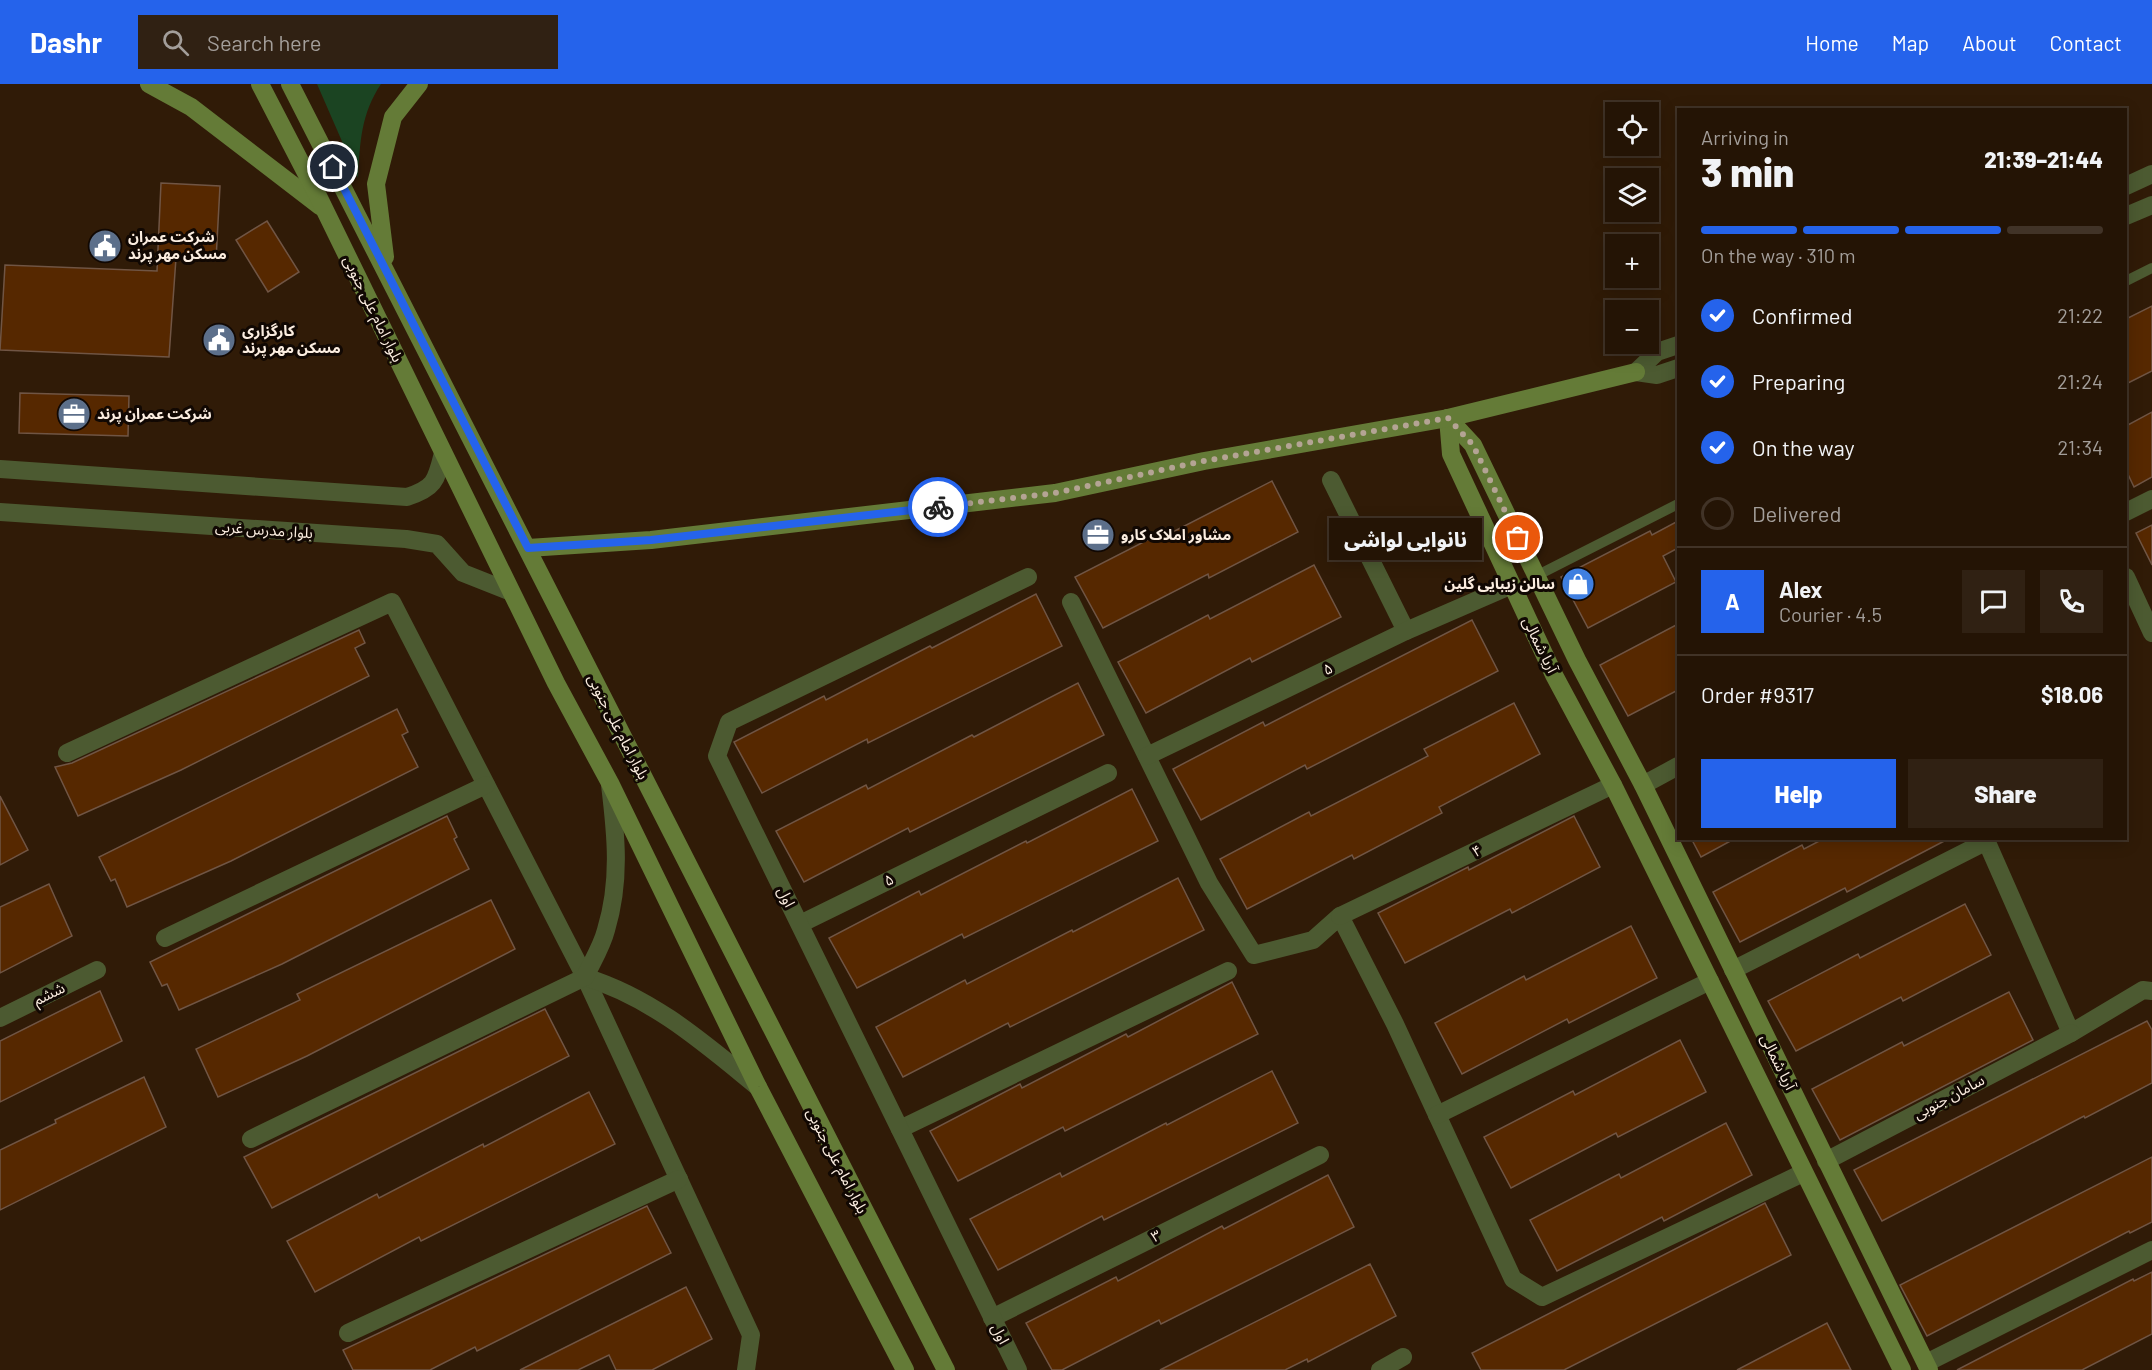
<!DOCTYPE html>
<meta charset="utf-8">
<style>
:root{--surface:#241405;--page:#302113;--text:#f1f3f6;--muted:#a39e9a;--line:#413327;--accent:#2563eb}
body{margin:0;font-family:Barlow,"Noto Sans Arabic",sans-serif;background:var(--page);color:var(--text);height:100vh;display:flex;flex-direction:column;font-size:22px;white-space:nowrap}
*{box-sizing:border-box;margin:0}
p{font-size:20px;color:var(--muted)}
.icon{flex:none;width:33px;height:33px;fill:none;stroke:currentColor;stroke-width:2;stroke-linecap:round;stroke-linejoin:round}
.map{position:relative;flex:1;overflow:hidden}
.sheet{position:absolute;left:1677px;top:24px;width:450px;height:732px;display:flex;flex-direction:column;background:var(--surface);border-radius:0px;box-shadow:0 3px 15px #0003,0 0 0 2px var(--line)}
.sheet>*{flex:none}
.fabs{position:absolute;left:1605px;top:18px;display:grid;gap:12px}
.fabs a{display:grid;place-items:center;width:54px;height:54px;border-radius:0px;background:var(--surface);box-shadow:0 3px 15px #0003,0 0 0 2px var(--line);font-size:30px}
.pin{position:absolute;display:grid;place-items:center;width:51px;height:51px;color:#fff;margin:-26px;border:3px solid #fff;border-radius:50%;box-shadow:0 2px 6px #0007}
.courier{position:absolute;display:grid;place-items:center;width:60px;height:60px;margin:-30px;border:4px solid #2563eb;border-radius:50%;background:#fff;color:#222;box-shadow:0 2px 8px #0007}
.bubble{position:absolute;height:42px;border-radius:0px;background:var(--surface);box-shadow:0 3px 15px #0003,0 0 0 2px var(--line);font-size:20px;font-weight:800;line-height:42px;text-align:center}
.overview em{font-style:normal;font-weight:800}
.overview div{display:flex;flex-direction:column-reverse}
.overview{display:flex;align-items:center;justify-content:space-between;height:102px;padding:0 24px}
h1{font-size:39px;font-weight:800;line-height:45px}
.bar{display:grid;grid-template-columns:repeat(4,1fr);gap:9px 6px;align-content:center;height:72px;padding:0 24px}
.bar i{height:8px;border-radius:4px;background:var(--line)}
.bar .on{background:var(--accent)}
.bar p{grid-column:span 4}
.line{display:flex;align-items:center;gap:15px;padding:0 24px;border-top:2px solid var(--line)}
.line div{flex:1}
.round{display:grid;place-items:center;flex:none;width:63px;height:63px;border-radius:0px;background:var(--page)}
ol{padding:0 24px;list-style:none}
li{display:flex;align-items:center;gap:18px;height:66px}
li p{margin-inline-start:auto}
li .icon{padding:6px;border-radius:50%;background:var(--accent);color:#fff;stroke-width:4}
li:last-child{color:var(--muted)}
li i{width:33px;height:33px;border:3px solid var(--line);border-radius:50%}
.primary-button{display:flex;gap:12px;margin-top:auto;padding:12px 24px}
.primary-button a{flex:1;height:69px;border-radius:0px;background:var(--accent);color:#fff;font-size:24px;font-weight:800;line-height:69px;text-align:center}
.primary-button a+a{background:var(--page);color:var(--text)}
header{display:flex;align-items:center;gap:36px;box-sizing:border-box;height:84px;padding:0 30px;background:var(--accent);color:#fff}
header strong{font-size:28px}
nav{display:flex;gap:33px;margin-inline-start:auto;font-size:21px}
.search{width:420px;height:54px;background:var(--page);display:flex;align-items:center;gap:15px;box-sizing:border-box;padding:0 21px;border-radius:0px;color:var(--muted);font-size:22px}
.map>svg:first-child{display:block}
.green{fill:#1b4422}
.building{fill:#562800;stroke:#705544;stroke-width:1.5}
.lines{fill:none;stroke-linecap:round;stroke-linejoin:round}
.lane{stroke:#4c5a31;stroke-width:10}
.street{stroke:#4c5a31;stroke-width:18}
.secondary{stroke:#647b37;stroke-width:18}
.done{stroke:#b4a494;stroke-width:6;stroke-dasharray:0 10.8}
.route{stroke:#2563eb;stroke-width:8}
.labels{text-anchor:middle;stroke-width:6;stroke-linejoin:round;paint-order:stroke}
.poi-label{font-size:15px;font-weight:bold;fill:#fbede0;stroke:#110803;text-anchor:start}
.street-label{font-size:15px;fill:#fbede0;stroke:#110803}
</style>
<header>
<strong>Dashr</strong>
<div class="search"><svg class="icon" aria-label="search" viewBox="0 0 24 24"><circle cx="10" cy="10" r="6"/><path d="M15 15l6 6"/></svg>Search here</div>
<nav><a>Home</a><a>Map</a><a>About</a><a>Contact</a></nav>
</header>
<div class="map">
<svg width="2152" height="1286" viewBox="0 0 2152 1286">
<rect width="100%" height="100%" fill="#301b07"/>
<!-- green -->
<path class="green" d="M317,0h64c-20,30 -21,58 -23,94z"/>
<!-- building -->
<g class="building">
<path d="M161,99l59,3 -4,74 -40,-2 -7,99 -169,-7 5,-85 152,6z"/>
<path d="M267,137l32,51 -31,20 -32,-52z"/>
<path d="M2152,222v65l-26,13v-65z"/>
<path d="M20,309l109,3 -1,40 -109,-3z"/>
<path d="M2152,328v65l-18,10 -8,-17v-44z"/>
<path d="M1272,397l26,51 -89,46 -1,-4 -105,54 -28,-51 90,-46 2,4z"/>
<path d="M1678,437v27l-15,8 13,26 -88,46 -27,-51 89,-46 2,4z"/>
<path d="M2152,441v40l-16,-32z"/>
<path d="M1314,481l27,52 -89,45 -2,-4 -104,55 -28,-51 90,-47 2,4z"/>
<path d="M1036,510l26,52 -194,97 -1,-4 -105,54 -28,-51 90,-46 2,4 104,-54 2,2z"/>
<path d="M1472,536l26,51 -191,98 -2,-4 -104,55 -28,-51 90,-47 2,4z"/>
<path d="M1678,540v66l-50,26 -28,-51z"/>
<path d="M359,546l6,13 -10,5 14,28 -188,94 -103,46 -23,-49 17,-4z"/>
<path d="M1078,599l26,52 -194,97 -2,-4 -104,54 -28,-51 90,-46 2,4 104,-54 2,2z"/>
<path d="M1514,619l26,51 -101,53 3,6 -88,46 -2,-4 -105,54 -27,-50 89,-47 2,4 117,-60 -4,-7z"/>
<path d="M397,625l11,23 -6,3 16,32 -187,94 -104,46 -12,-28 -4,2 -12,-24z"/>
<path d="M1132,705l26,52 -194,97 -2,-4 -105,54 -28,-50 90,-47 2,4 105,-54 1,2z"/>
<path d="M0,712l28,54 -28,15z"/>
<path d="M447,732l10,21 -3,2 15,30 -187,95 -103,46 -12,-26 -5,2 -12,-24z"/>
<path d="M1574,732l26,51 -88,46 -2,-4 -105,54 -27,-50 90,-46 1,3z"/>
<path d="M1691,754h45l-35,19z"/>
<path d="M1825,754h125l-103,54 -2,-4 -105,54 -27,-50 89,-47 2,4z"/>
<path d="M1178,794l26,52 -194,97 -2,-4 -105,54 -27,-50 89,-47 2,4 105,-54 1,2z"/>
<path d="M49,800l23,52 -72,37v-66z"/>
<path d="M491,816l24,49 -208,107 -89,41 -22,-48 104,-49 -3,-6z"/>
<path d="M1965,820l26,51 -88,46 -2,-4 -105,54 -28,-50 90,-47 2,4z"/>
<path d="M1631,842l26,52 -88,45 -2,-4 -105,55 -27,-51 89,-47 2,4z"/>
<path d="M1232,898l26,52 -193,97 -2,-4 -105,54 -28,-50 90,-47 2,4 104,-54 2,3z"/>
<path d="M100,907l22,50 -122,61v-61z"/>
<path d="M2009,908l24,48 -193,100 -28,-51 90,-47 2,4z"/>
<path d="M545,925l24,47 -297,152 -28,-51z"/>
<path d="M2147,937l5,9v53l-67,35 -1,-2 -202,105 -28,-51z"/>
<path d="M1680,956l26,52 -88,45 -2,-4 -105,55 -27,-51 89,-46 2,4z"/>
<path d="M1272,987l26,52 -194,97 -2,-4 -104,54 -28,-51 90,-46 2,4 104,-54 1,2z"/>
<path d="M144,993l22,50 -166,83v-60l56,-27 -1,-3z"/>
<path d="M589,1008l26,52 -194,97 -2,-4 -104,55 -28,-51 90,-47 2,4 104,-54 1,3z"/>
<path d="M1726,1039l26,52 -88,46 -2,-4 -105,54 -27,-51 89,-46 2,4z"/>
<path d="M2152,1073v65l-22,11 -1,-2 -202,105 -27,-51z"/>
<path d="M1328,1091l26,52 -193,97 -2,-4 -97,50h-10l-26,-47 90,-46 2,4 104,-55 2,3z"/>
<path d="M1765,1119l26,52 -227,115h-83l-9,-17z"/>
<path d="M647,1122l24,47 -194,98 -2,-4 -45,23h-77l-10,-20z"/>
<path d="M1370,1180l26,52 -88,46 -1,-3 -22,11h-125z"/>
<path d="M2152,1188v62l-70,36h-125l176,-91 1,2z"/>
<path d="M686,1203l26,52 -60,31h-36l-7,-15 -31,15h-58z"/>
<path d="M1827,1239l24,47h-114z"/>
</g>
<g class="lines">
<!-- lane -->
<g class="lane">
<path d="M2126,197l26,-13"/>
<path d="M1536,492l142,-72"/>
</g>
<!-- street -->
<g class="street">
<path d="M2126,102l26,-12"/>
<path d="M2126,132l26,-11"/>
<path d="M1636,288l21,-20 21,-7"/>
<path d="M1636,288l21,3 21,-7"/>
<path d="M0,385l407,28c28,-9 29,-16 36,-44"/>
<path d="M1331,396l75,151"/>
<path d="M0,428l406,27 31,5 26,29 48,19"/>
<path d="M2126,428l26,-13"/>
<path d="M2126,493l26,56"/>
<path d="M1071,518l138,281 45,72 59,-15 27,-24 55,108 118,255 29,18 261,-124"/>
<path d="M67,669l325,-151 193,375 166,358 -5,35"/>
<path d="M1147,672l259,-125 106,-46"/>
<path d="M1643,701l35,-19"/>
<path d="M1985,754l86,195 72,-43 9,1"/>
<path d="M1340,832l273,-131"/>
<path d="M800,840l308,-151"/>
<path d="M165,854l321,-153"/>
<path d="M1733,886l254,-129"/>
<path d="M585,893c68,21 119,66 173,110"/>
<path d="M0,934l97,-48"/>
<path d="M1437,1031l273,-134"/>
<path d="M900,1045l328,-158"/>
<path d="M251,1055l334,-162c7,-15 17,-31 21,-47 15,-49 10,-96 4,-145"/>
<path d="M1826,1077l245,-128"/>
<path d="M992,1234l328,-163"/>
<path d="M348,1249l331,-154"/>
<path d="M1926,1279l226,-113"/>
<path d="M1018,1286l-301,-614 12,-34 299,-145"/>
<path d="M1380,1286l23,-13"/>
</g>
<!-- secondary -->
<g class="secondary">
<path d="M149,0l42,23 129,99"/>
<path d="M260,0l57,110 239,489 54,100 148,304 147,283"/>
<path d="M290,0l656,1286"/>
<path d="M385,173l-9,-73 17,-67 26,-33"/>
<path d="M1448,334l25,27 104,215 66,125 286,585"/>
<path d="M1448,334l3,36 61,131 42,90 59,110 289,585"/>
<path d="M528,464l123,-8 404,-47 149,-32 244,-43 188,-46"/>
</g>
</g>
<g class="lines">
<!-- done -->
<path class="done" d="M938,423l117,-14 149,-32 244,-43 25,27 45,93"/>
<!-- route -->
<path class="route" d="M333,83l195,381 123,-8 287,-33"/>
</g>
<!-- icons -->
<defs>
<symbol id="civic-disc" viewBox="-11 -11 22 22"><circle r="9.5" fill="#5c6f8a" stroke="#110803"/><path d="M-.6-6.5H3V-4.5H.6V-3L4-1V1h2V6H-6V1h2V-1L-.6-3ZM-1.2 2.5V6h2.4V2.5Z" fill="#fff"/></symbol>
<symbol id="office-disc" viewBox="-11 -11 22 22"><circle r="9.5" fill="#5c6f8a" stroke="#110803"/><path d="M-6-3h4V-5.5h4V-3h4V5H-6ZM-1-4.5V-3h2v-1.5ZM-6 0V1H6V0Z" fill="#fff"/></symbol>
<symbol id="shop-disc" viewBox="-11 -11 22 22"><circle r="9.5" fill="#3f7fe0" stroke="#110803"/><path d="M-5-2.5h2.3a2.7 3.5 0 0 1 5.4 0H5L5.5 6h-11ZM-1.5-2.5h3a1.5 2.3 0 0 0-3 0Z" fill="#fff"/></symbol>
</defs>
<g fill-rule="evenodd">
<use href="#civic-disc" x="86" y="143" width="38" height="38"/>
<use href="#civic-disc" x="200" y="237" width="38" height="38"/>
<use href="#office-disc" x="55" y="311" width="38" height="38"/>
<use href="#office-disc" x="1079" y="432" width="38" height="38"/>
<use href="#shop-disc" x="1559" y="481" width="38" height="38"/>
</g>
<g class="labels">
<!-- poi labels -->
<g class="poi-label">
<text x="128" y="158">شرکت عمران<tspan x="128" dy="17">مسکن مهر پرند</tspan></text>
<text x="242" y="252">کارگزاری<tspan x="242" dy="17">مسکن مهر پرند</tspan></text>
<text x="97" y="335">شرکت عمران پرند</text>
<text x="1121" y="456">مشاور املاک کارو</text>
<text x="1555" y="505" text-anchor="end">سالن زیبایی گلین</text>
</g>
<!-- street labels -->
<g class="street-label">
<text transform="translate(373 225) rotate(64)" y="5">بلوار امام علی جنوبی</text>
<text transform="translate(264 446) rotate(4)" y="5">بلوار مدرس غربی</text>
<text transform="translate(1540 561) rotate(64)" y="5">آریا شمالی</text>
<text transform="translate(1328 585) rotate(-26)" y="5">۵</text>
<text transform="translate(618 643) rotate(63)" y="5">بلوار امام علی جنوبی</text>
<text transform="translate(1477 767) rotate(-26)" y="5">۴</text>
<text transform="translate(889 796) rotate(-26)" y="5">۵</text>
<text transform="translate(786 813) rotate(64)" y="5">اول</text>
<text transform="translate(49 910) rotate(-26)" y="5">ششم</text>
<text transform="translate(1778 978) rotate(64)" y="5">آریا شمالی</text>
<text transform="translate(1949 1013) rotate(-28)" y="5">سامان جنوبی</text>
<text transform="translate(837 1077) rotate(63)" y="5">بلوار امام علی جنوبی</text>
<text transform="translate(1156 1152) rotate(-26)" y="5">۳</text>
<text transform="translate(1000 1250) rotate(63)" y="5">اول</text>
</g>
</g>
</svg>
<div class="fabs">
<a><svg class="icon" aria-label="locate" viewBox="0 0 24 24"><circle cx="12" cy="12" r="6"/><path d="M12 2v4M12 18v4M2 12h4M18 12h4"/></svg></a>
<a><svg class="icon" aria-label="layers" viewBox="0 0 24 24"><path d="M12 4l9 5-9 5-9-5zM3 14l9 5 9-5"/></svg></a>
<a>+</a>
<a>−</a>
</div>
<div class="pin" style="left:1518px;top:454px;background:#ea580c"><svg class="icon" aria-label="bag" viewBox="0 0 24 24"><path d="M5 8h14l-1 12H6zM9 8a3 3 0 0 1 6 0"/></svg></div>
<div class="pin" style="left:333px;top:83px;background:#1f2937"><svg class="icon" aria-label="home" viewBox="0 0 24 24"><path d="M3 11l9-7 9 7M6 9v11h12V9"/></svg></div>
<div class="courier" style="left:938px;top:423px"><svg class="icon" aria-label="bike" viewBox="0 0 24 24"><circle cx="6" cy="16" r="4"/><circle cx="18" cy="16" r="4"/><path d="M6 16l4-8h5l3 8M10 8l3 8H6M13 5h3"/></svg></div>
<div class="bubble" style="left:1329px;top:434px;width:153px">نانوایی لواشی</div>
<section class="sheet">
<div class="overview"><div><h1>3 min</h1><p>Arriving in</p></div><em>21:39–21:44</em></div>
<div class="bar"><i class="on"></i><i class="on"></i><i class="on"></i><i></i><p>On the way · 310 m</p></div>
<ol>
<li><svg class="icon" aria-label="check" viewBox="0 0 24 24"><path d="M5 12l5 5 9-10"/></svg>Confirmed<p>21:22</p></li>
<li><svg class="icon" aria-label="check" viewBox="0 0 24 24"><path d="M5 12l5 5 9-10"/></svg>Preparing<p>21:24</p></li>
<li><svg class="icon" aria-label="check" viewBox="0 0 24 24"><path d="M5 12l5 5 9-10"/></svg>On the way<p>21:34</p></li>
<li><i></i>Delivered</li>
</ol>
<div class="line" style="height:108px"><b class="round" style="background:var(--accent);color:#fff">A</b><div><b>Alex</b><p>Courier · 4.5</p></div><a class="round"><svg class="icon" aria-label="chat" viewBox="0 0 24 24"><path d="M4 5h16v11H9l-5 4z"/></svg></a><a class="round"><svg class="icon" aria-label="phone" viewBox="0 0 24 24"><path d="M5 4h4l2 5-3 2q2 4 5 5l2-3 5 2v4C11 20 4 13 5 4z"/></svg></a></div>
<div class="line" style="height:78px"><div>Order #9317</div><b>$18.06</b></div>
<div class="primary-button"><a>Help</a><a>Share</a></div>
</section>
</div>
